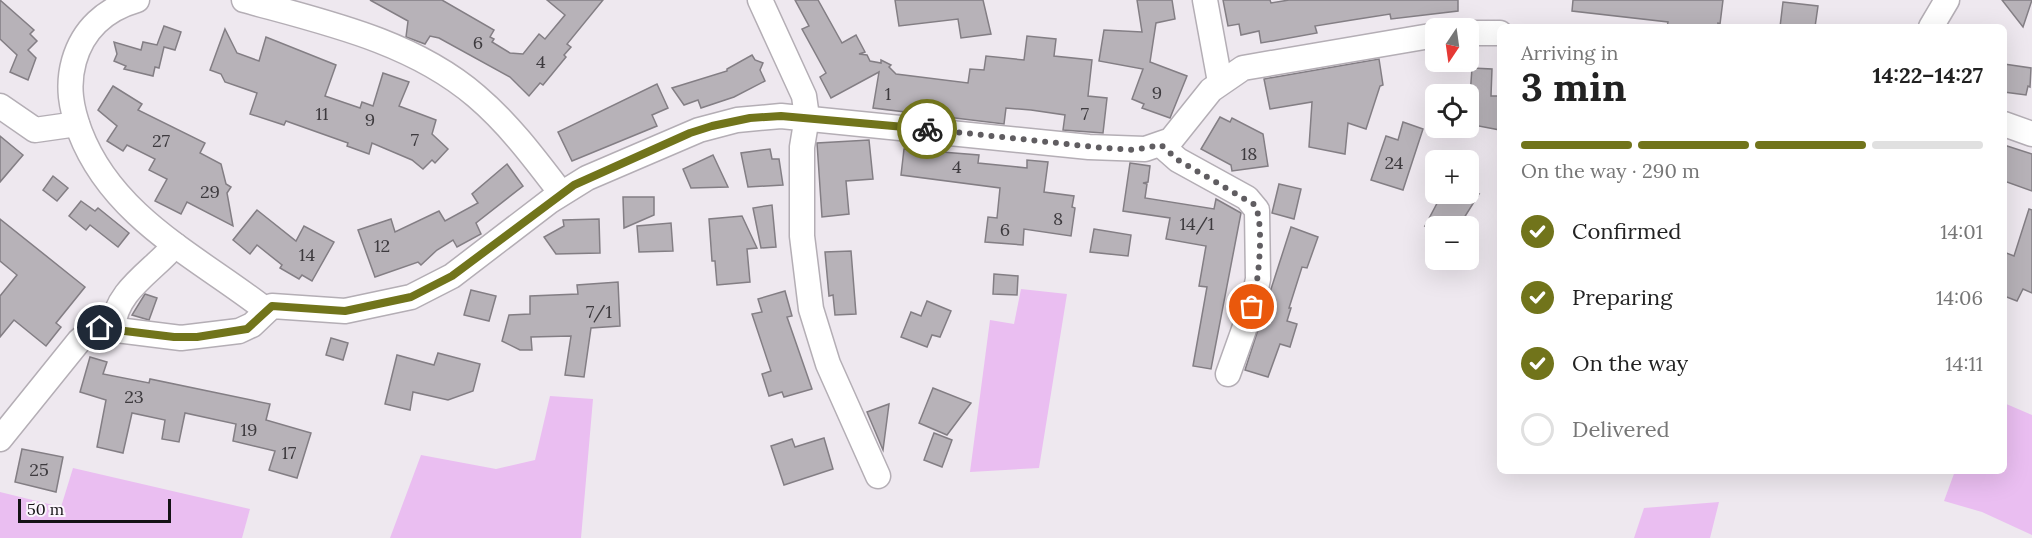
<!DOCTYPE html>
<meta charset="utf-8">
<style>
:root{--surface:#fff;--page:#f6f6f6;--text:#222;--muted:#767676;--line:#e0e0e0;--accent:#71741b}
body{margin:0;font-family:Lora,serif;background:var(--page);color:var(--text);height:100vh;display:flex;flex-direction:column;font-size:22px;white-space:nowrap}
*{box-sizing:border-box;margin:0}
p{font-size:20px;color:var(--muted)}
.icon{flex:none;width:33px;height:33px;fill:none;stroke:currentColor;stroke-width:2;stroke-linecap:round;stroke-linejoin:round}
.map{position:relative;flex:1;overflow:hidden}
.side{position:absolute;left:1497px;top:24px;width:510px;height:450px;display:flex;flex-direction:column;background:var(--surface);border-radius:9px;box-shadow:0 6px 24px #0002}
.side>*{flex:none}
.needle{width:39px;rotate:193deg}
.buttons{position:absolute;left:1425px;top:18px;display:grid;gap:12px}
.buttons a{display:grid;place-items:center;width:54px;height:54px;border-radius:9px;background:var(--surface);box-shadow:0 6px 24px #0002;font-size:30px}
.scale{position:absolute;left:18px;bottom:15px;width:153px;box-sizing:border-box;padding-left:6px;border:3px solid #141215;border-top:0;font-size:16px;line-height:21px;white-space:nowrap;color:#141215;-webkit-text-stroke:4px #fbf5fc;paint-order:stroke}
.pin{position:absolute;display:grid;place-items:center;width:51px;height:51px;color:#fff;margin:-26px;border:3px solid #fff;border-radius:50%;box-shadow:0 2px 6px #0007}
.courier{position:absolute;display:grid;place-items:center;width:60px;height:60px;margin:-30px;border:4px solid #71741b;border-radius:50%;background:#fff;color:#222;box-shadow:0 2px 8px #0007}
.summary em{font-style:normal;font-weight:700}
.summary div{display:flex;flex-direction:column-reverse}
.summary{display:flex;align-items:center;justify-content:space-between;height:102px;padding:0 24px}
h1{font-size:39px;font-weight:700;line-height:45px}
.bar{display:grid;grid-template-columns:repeat(4,1fr);gap:9px 6px;align-content:center;height:72px;padding:0 24px}
.bar i{height:8px;border-radius:4px;background:var(--line)}
.bar .selected{background:var(--accent)}
.bar p{grid-column:span 4}
ol{padding:0 24px;list-style:none}
li{display:flex;align-items:center;gap:18px;height:66px}
li p{margin-inline-start:auto}
li .icon{padding:6px;border-radius:50%;background:var(--accent);color:#fff;stroke-width:4}
li:last-child{color:var(--muted)}
li i{width:33px;height:33px;border:3px solid var(--line);border-radius:50%}
.map>svg:first-child{display:block}
.green{fill:#eabef1}
.building{fill:#b7b2b8;stroke:#837e84;stroke-width:1.5}
.lines{fill:none;stroke-linecap:round;stroke-linejoin:round}
.minor-casing{stroke:#b4aeb5;stroke-width:27}
.minor{stroke:#fff;stroke-width:24}
.done{stroke:#605d61;stroke-width:6;stroke-dasharray:0 10.8}
.route{stroke:#71741b;stroke-width:8}
.labels{text-anchor:middle;stroke-width:5;stroke-linejoin:round;paint-order:stroke}
.number-label{font-size:18px;fill:#3d3a3e}
</style>
<div class="map">
<svg width="2032" height="538" viewBox="0 0 2032 538">
<rect width="100%" height="100%" fill="#eee8ef"/>
<!-- green -->
<g class="green">
<path d="M1021,289l46,5 -28,174 -69,4 20,-152 24,4z"/>
<path d="M550,396l43,3 -12,139h-191l31,-83 75,14 39,-9z"/>
<path d="M2004,403l28,12v120l-50,-23 -38,-11 11,-30h49z"/>
<path d="M73,468l177,41 -8,29h-242v-46l61,15z"/>
<path d="M1719,502l-9,36h-76l10,-30z"/>
</g>
<!-- building -->
<g class="building">
<path d="M0,0l34,30 -4,4 7,7 -9,9 8,8 -8,22 -18,-8 7,-17 -17,-16z"/>
<path d="M370,0h72l52,30 -4,7 4,2 -2,3 18,11 13,1 16,-20 6,5 20,-24 -18,-15h56l-36,44 4,3 -7,8 2,2 -23,28 -3,-2 -11,13 -19,-19 -71,-39 -9,-2 -5,8 -19,-7 2,-16z"/>
<path d="M795,0h23l24,43 14,-8 9,17 -6,2 8,1 3,6 11,2v-3l10,5 -2,2 7,7 72,9 2,-14 14,1 2,-14 38,4 3,-24 29,3 -2,17 38,4 -4,36 19,2 -4,35 -40,-3 2,-15 -34,-5 -25,-2 -2,16 -131,-16 6,-36 -48,26 -11,-21 6,-4 -24,-44 7,-3z"/>
<path d="M895,0h88l8,34 -30,4 -3,-19 -59,7z"/>
<path d="M1137,0h35l3,19 -19,4 -6,39 37,14 -17,42 -28,-10 2,-4 -12,-5 11,-30 -44,-8 5,-31 38,2z"/>
<path d="M1223,0h47l1,3 18,-3h169v11l-67,8 -1,-5 -38,6 -37,6 2,7 -56,10 -2,-12 -18,4 -2,-11 -11,2z"/>
<path d="M1573,0h150l-3,24 -2,-1 -1,4h-50l1,-5 -96,-11z"/>
<path d="M2002,0h30l-9,27z"/>
<path d="M1783,2l35,4 -3,21h-35z"/>
<path d="M164,26l17,6 -6,18 -11,-3 -5,21 -4,-1 -2,9 -29,-7 2,-3 -12,-5 3,-7 -3,-12 27,8 2,-8 14,3z"/>
<path d="M225,29l12,24 22,8 7,-24 70,28 -11,31 35,12 2,-6 11,4 10,-33 26,9 -10,24 37,14 -4,14 16,15 -13,14 -3,-3 -9,9 -11,-9 -40,-17 -3,11 -22,-8 1,-3 -62,-22 -2,4 -34,-11 7,-21 -32,-11 -4,-8 -11,-4z"/>
<path d="M752,55l3,5 8,3 -3,7 5,11 -31,16 -33,11 -3,-8 -14,5 -12,-17 55,-17v-2z"/>
<path d="M1379,59l4,26 -3,1 -14,43 -18,-6 -3,31 -36,-7 3,-45 -42,7 -6,-30z"/>
<path d="M2004,64l27,4 -1,19 -2,-1 -2,9 -22,-3z"/>
<path d="M1472,68l20,1 -1,27h9v34l-32,-6z"/>
<path d="M657,84l11,24 -16,7 5,11 -85,35 -14,-29z"/>
<path d="M113,86l29,18 -4,6 67,33 -5,10 21,11 5,20 5,3 -4,6 6,33 -46,-24 -6,12 -26,-13 12,-22 -18,-9 6,-11 -28,-14 -4,6 -16,-10 10,-15 -19,-16z"/>
<path d="M1220,117l10,5 2,-4 31,16 5,32 -36,5 -1,-6 -30,-16z"/>
<path d="M1403,122l20,7 -20,61 -32,-10 15,-44 12,4z"/>
<path d="M0,136l23,19 -23,27z"/>
<path d="M869,140l4,39 -27,2 3,33 -27,3 -5,-74z"/>
<path d="M2004,145l28,9v37l-28,-10z"/>
<path d="M770,149l2,10h7l4,26 -35,2 -7,-34z"/>
<path d="M904,149l75,6 -1,8 49,5v-8l21,2 -4,30 30,4 -2,11 3,1 -4,28 -47,-7 -1,16 -38,-3 3,-25 9,1 3,-30 -99,-13z"/>
<path d="M713,155l15,32 -37,1 -8,-19z"/>
<path d="M1130,163l20,3 -2,16 -5,1 4,1 -2,14 69,11 2,-10 25,14 -30,156 -18,-3 14,-79 -8,-1 7,-40 -40,-7 4,-21 -47,-7z"/>
<path d="M507,164l16,22 -47,37 5,11 -24,13 -4,-7 -16,10 -16,15 -3,-3 -43,15 -17,-47 33,-11 4,13 44,-21 6,10 33,-18 -6,-9z"/>
<path d="M53,176l15,12 -11,13 -14,-11z"/>
<path d="M1279,184l22,5 -7,30 -22,-6z"/>
<path d="M1442,194h37l-20,32h-34z"/>
<path d="M623,197h31v18l-30,13z"/>
<path d="M81,201l14,10 3,-3 31,25 -11,14 -28,-22 -4,5 -17,-14z"/>
<path d="M772,205l4,42 -15,1 -8,-40z"/>
<path d="M2029,209l3,1v83l-9,-4 -6,12 -13,-5v-44l10,4z"/>
<path d="M257,210l39,31 8,-15 30,16 -22,39 -10,-6 -3,4 -19,-11 2,-3 -25,-20 -7,9 -17,-14z"/>
<path d="M742,216l15,32 -10,1 3,33 -33,3 -2,-24h-3l-3,-42z"/>
<path d="M0,219l85,68 -29,36 5,4 -15,19 -32,-26 -14,17v-41l17,-21 -17,-14z"/>
<path d="M599,219l1,34 -44,1 -12,-17 20,-11 -1,-6z"/>
<path d="M671,223l2,28 -34,1 -2,-26z"/>
<path d="M1291,227l27,10 -11,31 -5,-1 -13,41h2l-4,13 10,3 -7,23 -10,-3 -12,33 -23,-7z"/>
<path d="M1094,229l37,6 -3,21 -38,-4z"/>
<path d="M851,251l5,63 -21,1 -2,-20 -4,1 -4,-44z"/>
<path d="M994,274l24,2 -1,19 -24,-1z"/>
<path d="M618,282l2,44 -29,2 -7,49 -19,-2 6,-39 -40,1 1,13h-12l-18,-9 7,-26 21,-1v-18l48,-2 -1,-9z"/>
<path d="M471,290l25,6 -7,25 -25,-6z"/>
<path d="M785,291l7,25 -5,1 25,72 -28,8 -2,-5 -13,4 -7,-22 9,-3 -19,-57 10,-2 -4,-13z"/>
<path d="M145,294l12,4 -8,22 -17,-5z"/>
<path d="M927,301l24,10 -11,26 -8,-2 -5,12 -26,-10 10,-25 10,4z"/>
<path d="M331,338l17,5 -5,17 -17,-5z"/>
<path d="M438,353l42,11 -7,27 -25,9 -35,-8 -3,18 -25,-6 12,-49 37,10z"/>
<path d="M90,357l17,5 -4,12 46,9 1,-4 120,25 -4,16 45,13 -14,45 -28,-8 6,-19 -42,-10 3,-17 -51,-11 -6,29 -17,-3 3,-19 -33,-7 -9,40 -26,-6 9,-47 -26,-8z"/>
<path d="M933,388l38,15 -24,32 -28,-12z"/>
<path d="M889,404l-6,46 -16,-38z"/>
<path d="M934,433l18,7 -10,27 -18,-7z"/>
<path d="M824,438l9,31 -49,16 -13,-39 21,-7 3,8z"/>
<path d="M22,449l41,8 -7,35 -41,-10z"/>
</g>
<g class="lines">
<defs>
<g id="minor">
<path d="M137,0c-31,9 -54,29 -63,61 -7,25 -3,47 6,71 33,86 118,125 186,178"/>
<path d="M244,0c80,22 168,41 232,96 33,28 59,63 85,97"/>
<path d="M760,0l44,96 3,21 -5,30v89l9,73 17,55 50,112"/>
<path d="M1205,0l15,82"/>
<path d="M1931,27l16,-27"/>
<path d="M1468,33h32"/>
<path d="M0,106l35,24 42,-6"/>
<path d="M2004,124l28,10"/>
<path d="M1161,145l17,15 69,38 10,12 1,69 -6,28 -24,67"/>
<path d="M113,328c2,-37 40,-57 62,-83"/>
<path d="M0,439l79,-98 8,-7 14,-6 80,10 58,-7 13,-6 20,-19 73,5 66,-14 41,-21 98,-75 37,-23 112,-48 38,-10 44,-4 308,31 56,2 26,-9 40,-50 32,-22 193,-33"/>
</g>
</defs>
<!-- minor casing -->
<use href="#minor" class="minor-casing"/>
<!-- minor -->
<use href="#minor" class="minor"/>
</g>
<g class="lines">
<!-- done -->
<path class="done" d="M927,129l177,19 30,2 27,-5 17,15 77,45c10,21 3,80 -3,102"/>
<!-- route -->
<path class="route" d="M100,328l74,9h23l50,-8 25,-23 73,5 66,-14 41,-21 122,-91 116,-52 22,-7 38,-8 31,-2 146,13"/>
</g>
<g class="labels">
<!-- number labels -->
<g class="number-label">
<text x="478" y="49">6</text>
<text x="541" y="68">4</text>
<text x="1157" y="99">9</text>
<text x="888" y="100">1</text>
<text x="322" y="120">11</text>
<text x="1085" y="120">7</text>
<text x="370" y="126">9</text>
<text x="415" y="146">7</text>
<text x="161" y="147">27</text>
<text x="1249" y="160">18</text>
<text x="1394" y="169">24</text>
<text x="957" y="173">4</text>
<text x="210" y="198">29</text>
<text x="1058" y="225">8</text>
<text x="1197" y="230">14/1</text>
<text x="1005" y="236">6</text>
<text x="382" y="252">12</text>
<text x="307" y="261">14</text>
<text x="599" y="318">7/1</text>
<text x="134" y="403">23</text>
<text x="249" y="436">19</text>
<text x="289" y="459">17</text>
<text x="39" y="476">25</text>
</g>
</g>
</svg>
<div class="buttons">
<a><svg class="needle" viewBox="-14 -14 28 28"><path d="M0-13l5 13h-10z" fill="#e53935"/><path d="M0 13l5-13h-10z" fill="#767676"/></svg></a>
<a><svg class="icon" aria-label="locate" viewBox="0 0 24 24"><circle cx="12" cy="12" r="6"/><path d="M12 2v4M12 18v4M2 12h4M18 12h4"/></svg></a>
<a>+</a>
<a>−</a>
</div>
<div class="scale">50 m</div>
<div class="pin" style="left:1252px;top:307px;background:#ea580c"><svg class="icon" aria-label="bag" viewBox="0 0 24 24"><path d="M5 8h14l-1 12H6zM9 8a3 3 0 0 1 6 0"/></svg></div>
<div class="pin" style="left:100px;top:328px;background:#1f2937"><svg class="icon" aria-label="home" viewBox="0 0 24 24"><path d="M3 11l9-7 9 7M6 9v11h12V9"/></svg></div>
<div class="courier" style="left:927px;top:129px"><svg class="icon" aria-label="bike" viewBox="0 0 24 24"><circle cx="6" cy="16" r="4"/><circle cx="18" cy="16" r="4"/><path d="M6 16l4-8h5l3 8M10 8l3 8H6M13 5h3"/></svg></div>
<section class="side">
<div class="summary"><div><h1>3 min</h1><p>Arriving in</p></div><em>14:22–14:27</em></div>
<div class="bar"><i class="selected"></i><i class="selected"></i><i class="selected"></i><i></i><p>On the way · 290 m</p></div>
<ol>
<li><svg class="icon" aria-label="check" viewBox="0 0 24 24"><path d="M5 12l5 5 9-10"/></svg>Confirmed<p>14:01</p></li>
<li><svg class="icon" aria-label="check" viewBox="0 0 24 24"><path d="M5 12l5 5 9-10"/></svg>Preparing<p>14:06</p></li>
<li><svg class="icon" aria-label="check" viewBox="0 0 24 24"><path d="M5 12l5 5 9-10"/></svg>On the way<p>14:11</p></li>
<li><i></i>Delivered</li>
</ol>
</section>
</div>
